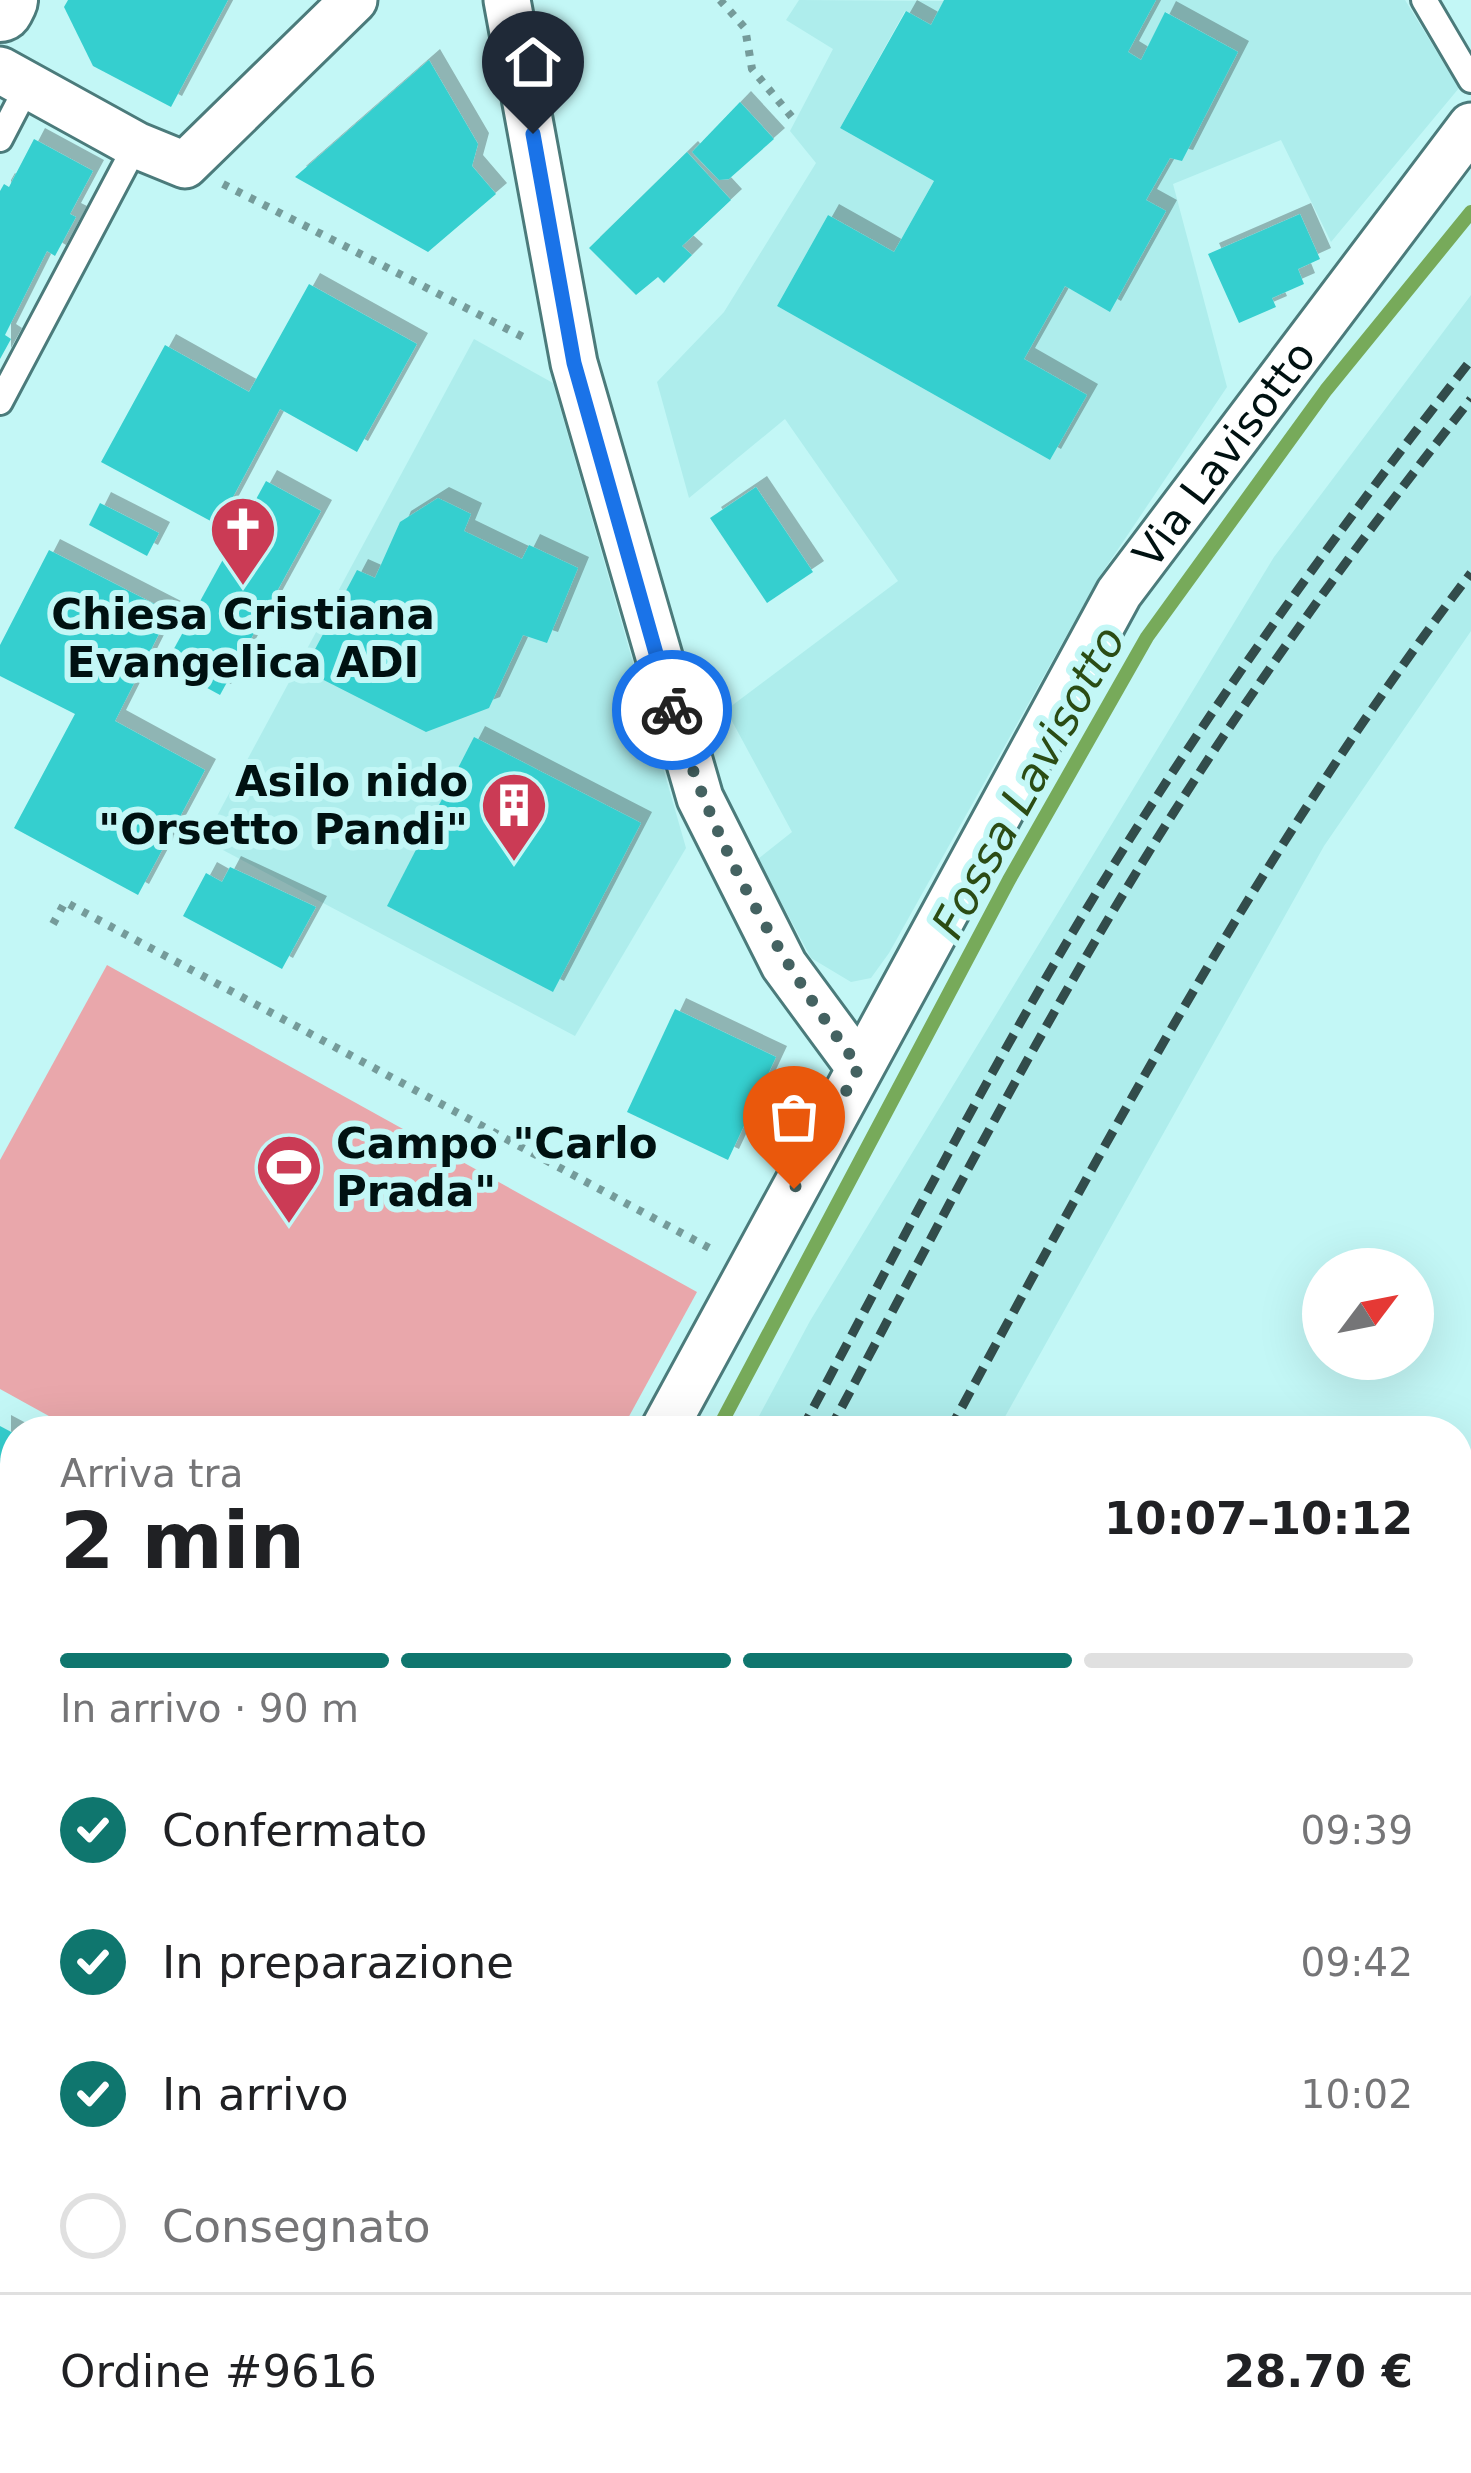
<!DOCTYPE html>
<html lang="it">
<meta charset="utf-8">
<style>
:root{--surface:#fff;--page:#f2f2f2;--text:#202124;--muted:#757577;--line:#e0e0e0;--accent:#0f766e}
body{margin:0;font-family:"DejaVu Sans",sans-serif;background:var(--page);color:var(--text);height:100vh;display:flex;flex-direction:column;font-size:45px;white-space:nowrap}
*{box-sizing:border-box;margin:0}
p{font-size:39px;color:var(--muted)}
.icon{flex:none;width:66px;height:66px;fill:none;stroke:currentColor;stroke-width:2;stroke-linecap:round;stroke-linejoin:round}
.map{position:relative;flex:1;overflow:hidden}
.panel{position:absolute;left:0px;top:1416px;width:1473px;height:1059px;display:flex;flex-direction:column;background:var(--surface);border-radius:48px 48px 0 0;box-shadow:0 12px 48px #0002}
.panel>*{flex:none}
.needle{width:78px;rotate:58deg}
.tools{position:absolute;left:1302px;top:1248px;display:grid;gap:24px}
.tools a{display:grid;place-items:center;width:132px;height:132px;border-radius:50%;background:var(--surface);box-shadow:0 12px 48px #0002;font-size:60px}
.pin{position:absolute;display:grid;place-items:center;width:102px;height:102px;color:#fff;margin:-123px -51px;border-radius:50% 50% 50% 0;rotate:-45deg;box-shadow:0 0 12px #0007}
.pin .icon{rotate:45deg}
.courier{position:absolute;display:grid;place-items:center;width:120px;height:120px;margin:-60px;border:9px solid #1a73e8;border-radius:50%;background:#fff;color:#222;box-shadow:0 3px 15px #0007}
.headline em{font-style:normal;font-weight:700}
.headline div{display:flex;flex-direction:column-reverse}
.headline{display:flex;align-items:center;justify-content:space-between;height:204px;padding:0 60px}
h1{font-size:78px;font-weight:700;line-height:90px}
.bar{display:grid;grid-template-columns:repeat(4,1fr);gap:18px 12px;align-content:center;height:144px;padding:0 60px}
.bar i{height:15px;border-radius:9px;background:var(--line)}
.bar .current{background:var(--accent)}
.bar p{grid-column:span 4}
.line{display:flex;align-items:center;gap:30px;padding:0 60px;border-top:3px solid var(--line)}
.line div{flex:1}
ol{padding:0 60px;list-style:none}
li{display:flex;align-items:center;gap:36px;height:132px}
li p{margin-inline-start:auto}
li .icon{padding:12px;border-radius:50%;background:var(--accent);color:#fff;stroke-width:4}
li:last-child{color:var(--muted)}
li i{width:66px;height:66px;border:6px solid var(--line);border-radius:50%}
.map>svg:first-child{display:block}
.built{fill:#aeedec}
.green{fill:#e9a7ab}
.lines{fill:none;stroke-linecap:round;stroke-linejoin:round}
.stream{stroke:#77aa5a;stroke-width:14}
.building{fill:#36cfcf;filter:url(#shadow)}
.lane-casing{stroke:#4b7b7b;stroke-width:30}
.street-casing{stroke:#4b7b7b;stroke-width:51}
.secondary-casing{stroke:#4b7b7b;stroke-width:72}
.path{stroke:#759b9a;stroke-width:8;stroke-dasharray:6 9;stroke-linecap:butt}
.lane{stroke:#fff;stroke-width:24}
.street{stroke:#fff;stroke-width:45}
.secondary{stroke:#fff;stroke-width:66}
.rail{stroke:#324c4b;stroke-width:9;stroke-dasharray:18 9;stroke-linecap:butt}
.done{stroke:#446261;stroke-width:12;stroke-dasharray:0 21.6}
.route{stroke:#1a73e8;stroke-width:15}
.labels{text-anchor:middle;stroke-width:12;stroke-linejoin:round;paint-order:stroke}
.street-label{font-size:42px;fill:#011;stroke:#c3f7f6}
.poi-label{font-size:42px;font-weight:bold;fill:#011;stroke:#c3f7f6}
.water-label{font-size:45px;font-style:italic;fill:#2b4c14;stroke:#c3f7f6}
</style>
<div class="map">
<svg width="1471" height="2473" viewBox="0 0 1471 2473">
<defs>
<filter id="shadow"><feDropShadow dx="11" dy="-11" stdDeviation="0" flood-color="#0004"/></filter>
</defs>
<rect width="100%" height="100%" fill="#c3f7f6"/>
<!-- built -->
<g class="built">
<path d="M799,0l145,1 -13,24 -26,-14 -65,117 94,53 -40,71 -66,-37 -51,91 273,154 36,-65 -62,-36 41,-73 45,25 56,-99 -20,-12 24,-42 12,2 56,-108 -72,-40 -25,48 -13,-8 28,-52h249l54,88 -128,154 -50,-102 -108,44 54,203 -129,192 -209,374 -18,25 -20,4 -40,-24 -53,-99 34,-27 -66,-122 172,-129 -113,-162 -96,79 -32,-116 67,-70 92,-149 -26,-32 43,-82 -47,-29z"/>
<path d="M1471,295v336l-147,215 -327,585h-246l59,-110 464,-764z"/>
<path d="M474,339l79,44 133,465 -111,188 -371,-196z"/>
<path d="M203,2460h260l-7,13h-260z"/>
</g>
<!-- green -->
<g class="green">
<path d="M107,965l590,327 -76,139h-545l-76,-42v-229z"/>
<path d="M0,1558l15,7v895h51l-7,13h-59z"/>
</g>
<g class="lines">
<!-- stream -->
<g class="stream">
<path d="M717,1431l292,-551 138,-243 179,-247 145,-178"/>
<path d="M161,2473l8,-13"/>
</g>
</g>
<!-- building -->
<g class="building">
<path d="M68,0h160l-57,107 -78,-41 -29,-59z"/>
<path d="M944,0h212l-28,52 13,8 24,-48 73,40 -56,109 -12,-3 -24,42 20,11 -56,101 -45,-26 -41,73 63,36 -37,65 -273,-154 51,-91 66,37 40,-71 -94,-53 66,-117 25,14z"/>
<path d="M429,60l49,84 -6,22 24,28 -68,58 -133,-75z"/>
<path d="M740,102l34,37 -45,40 -10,1 -27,-28z"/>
<path d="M34,139l59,32 -23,43 6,3 -21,39 -8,-5 -42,84 6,4 -11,20v-168l4,-7 5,3z"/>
<path d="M687,152l44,48 -49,46 10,9 -28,28 -6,-6 -22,18 -47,-47z"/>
<path d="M1300,214l20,45 -22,10 6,15 -32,14 4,9 -37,16 -31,-69z"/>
<path d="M309,284l108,60 -60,108 -77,-43 -62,116 -117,-63 64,-117 84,47z"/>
<path d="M266,481l55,30 -101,184 -55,-30z"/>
<path d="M756,487l57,85 -46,31 -57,-85z"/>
<path d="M438,498l33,16 -7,17 58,28 7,-14 49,23 -31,75 -24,-8 -34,73 -63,24 -122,-62 53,-100 18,8 25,-56z"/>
<path d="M100,503l59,30 -12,23 -58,-31z"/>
<path d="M49,550l121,62 -55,109 90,49 -67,125 -124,-67 61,-114 -75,-38v-31z"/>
<path d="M474,737l167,86 -88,169 -166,-86z"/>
<path d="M230,867l86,40 -34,62 -99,-53 23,-43 16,9z"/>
<path d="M675,1009l101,48 -48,103 -101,-48z"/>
<path d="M0,1426l15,8v95l-15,-8z"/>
<path d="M1471,2425v48h-36l10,-13h13v-17z"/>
</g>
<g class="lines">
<defs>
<g id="lane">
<path d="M1424,0l47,80"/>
<path d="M0,139l27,-52"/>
<path d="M0,402l136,-257"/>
<path d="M1458,2209l13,-17"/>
<path d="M1458,2363l13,-17"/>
<path d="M1184,2460l17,13"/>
</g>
<g id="street">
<path d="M507,0l67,363 126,435 84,167 75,102"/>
<path d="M0,70l136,75 49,20 169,-165"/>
<path id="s1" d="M663,1431l456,-838 352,-467"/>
<path d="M94,2473l7,-13"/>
</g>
<g id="secondary">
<path d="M0,8l4,-8"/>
<path d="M1458,2026l13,-18"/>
<path d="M1134,2473l10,-13"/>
</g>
</defs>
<!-- lane casing -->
<use href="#lane" class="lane-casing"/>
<!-- street casing -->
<use href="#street" class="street-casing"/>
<!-- secondary casing -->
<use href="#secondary" class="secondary-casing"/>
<!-- path -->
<g class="path">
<path d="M720,0l25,28 7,41 44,53"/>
<path d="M223,184l302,154"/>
<path d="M53,924l12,-22 648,348"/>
</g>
<!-- lane -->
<use href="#lane" class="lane"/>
<!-- street -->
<use href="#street" class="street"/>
<!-- secondary -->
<use href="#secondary" class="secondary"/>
<!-- rail -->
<g class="rail">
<path d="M801,1431c84,-158 166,-318 256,-472 123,-211 264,-408 414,-599"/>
<path d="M829,1431c111,-208 218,-420 345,-619 91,-143 192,-280 297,-413"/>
<path d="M949,1431c160,-295 317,-591 522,-858"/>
<path d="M243,2473l7,-13"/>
<path d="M271,2473l7,-13"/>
<path d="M379,2473l7,-13"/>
</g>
</g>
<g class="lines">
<!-- done -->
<path class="done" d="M672,710c45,139 100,240 187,357l-65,122"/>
<!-- route -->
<path class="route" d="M533,134l41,229 98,347"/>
</g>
<!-- icons -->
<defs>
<symbol id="church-pin" viewBox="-11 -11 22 30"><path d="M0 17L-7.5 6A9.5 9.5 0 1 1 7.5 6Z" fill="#cb3b55" stroke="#c3f7f6"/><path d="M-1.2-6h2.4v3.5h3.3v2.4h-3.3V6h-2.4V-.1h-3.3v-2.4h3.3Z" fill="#fff"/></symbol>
<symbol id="building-pin" viewBox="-11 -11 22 30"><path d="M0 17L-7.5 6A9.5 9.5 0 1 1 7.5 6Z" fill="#cb3b55" stroke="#c3f7f6"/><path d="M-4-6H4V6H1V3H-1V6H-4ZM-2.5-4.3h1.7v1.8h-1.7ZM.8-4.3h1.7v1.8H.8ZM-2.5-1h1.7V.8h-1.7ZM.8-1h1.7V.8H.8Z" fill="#fff"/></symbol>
<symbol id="stadium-pin" viewBox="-11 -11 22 30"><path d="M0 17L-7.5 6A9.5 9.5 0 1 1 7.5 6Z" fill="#cb3b55" stroke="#c3f7f6"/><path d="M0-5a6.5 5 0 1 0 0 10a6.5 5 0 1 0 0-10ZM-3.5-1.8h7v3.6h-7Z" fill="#fff"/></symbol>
</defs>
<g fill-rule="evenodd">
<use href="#church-pin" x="205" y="491" width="76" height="104"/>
<use href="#building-pin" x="476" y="767" width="76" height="104"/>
<use href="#stadium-pin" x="251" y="1129" width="76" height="104"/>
</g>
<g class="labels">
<!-- street labels -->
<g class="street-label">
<text dy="15" stroke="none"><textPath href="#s1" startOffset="1128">Via Lavisotto</textPath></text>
</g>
<!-- poi labels -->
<g class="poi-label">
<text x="243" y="629">Chiesa Cristiana<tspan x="243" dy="48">Evangelica ADI</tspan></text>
<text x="468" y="796" text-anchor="end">Asilo nido<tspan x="468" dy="48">"Orsetto Pandi"</tspan></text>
<text x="336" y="1158" text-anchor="start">Campo "Carlo<tspan x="336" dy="48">Prada"</tspan></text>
</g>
<!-- water labels -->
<g class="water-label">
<text transform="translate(1028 782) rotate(-61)" y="16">Fossa Lavisotto</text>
</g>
</g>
</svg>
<div class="tools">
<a><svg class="needle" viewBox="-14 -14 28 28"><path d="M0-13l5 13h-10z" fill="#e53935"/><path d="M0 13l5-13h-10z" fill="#757577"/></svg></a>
</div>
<div class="pin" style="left:794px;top:1189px;background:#ea580c"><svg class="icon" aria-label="bag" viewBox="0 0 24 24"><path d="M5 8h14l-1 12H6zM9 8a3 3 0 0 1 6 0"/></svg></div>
<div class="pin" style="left:533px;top:134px;background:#1f2937"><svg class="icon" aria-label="home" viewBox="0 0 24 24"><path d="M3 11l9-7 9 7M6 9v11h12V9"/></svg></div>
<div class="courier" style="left:672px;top:710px"><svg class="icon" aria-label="bike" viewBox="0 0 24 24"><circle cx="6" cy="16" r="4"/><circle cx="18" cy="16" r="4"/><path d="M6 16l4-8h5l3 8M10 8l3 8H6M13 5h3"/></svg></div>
<section class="panel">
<div class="headline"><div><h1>2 min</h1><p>Arriva tra</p></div><em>10:07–10:12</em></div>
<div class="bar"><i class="current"></i><i class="current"></i><i class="current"></i><i></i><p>In arrivo · 90 m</p></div>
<ol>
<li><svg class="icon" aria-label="check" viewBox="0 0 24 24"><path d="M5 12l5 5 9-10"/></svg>Confermato<p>09:39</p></li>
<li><svg class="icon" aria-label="check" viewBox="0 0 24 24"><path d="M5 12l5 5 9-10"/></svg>In preparazione<p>09:42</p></li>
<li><svg class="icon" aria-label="check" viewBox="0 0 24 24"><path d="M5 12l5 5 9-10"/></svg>In arrivo<p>10:02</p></li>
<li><i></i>Consegnato</li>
</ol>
<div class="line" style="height:156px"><div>Ordine #9616</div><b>28.70 €</b></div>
</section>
</div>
